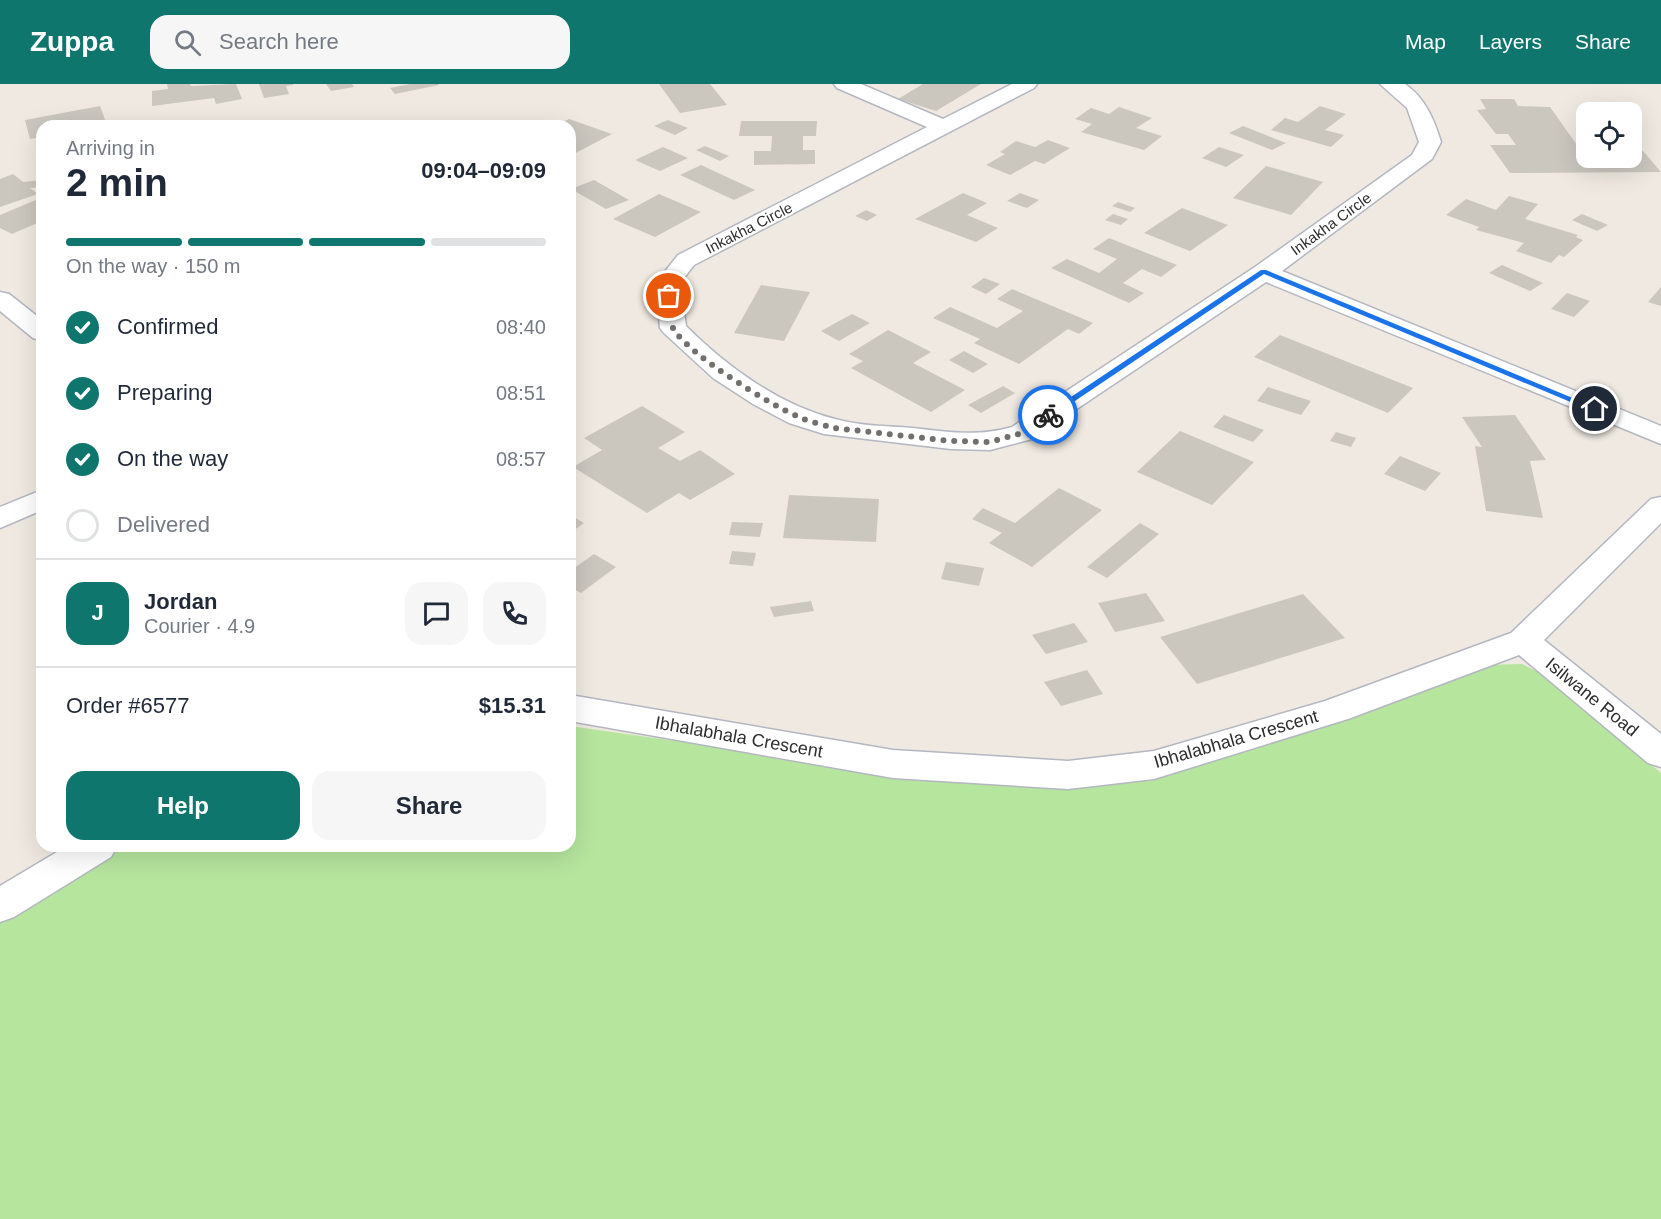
<!DOCTYPE html>
<meta charset="utf-8">
<style>
:root{--surface:#fff;--page:#f6f6f7;--text:#1f2937;--muted:#747a83;--line:#e0e1e3;--accent:#0f766e}
body{margin:0;font-family:Arial,sans-serif;background:var(--page);color:var(--text);height:100vh;display:flex;flex-direction:column;font-size:22px;white-space:nowrap}
*{box-sizing:border-box;margin:0}
p{font-size:20px;color:var(--muted)}
.icon{flex:none;width:33px;height:33px;fill:none;stroke:currentColor;stroke-width:2;stroke-linecap:round;stroke-linejoin:round}
.map{position:relative;flex:1;overflow:hidden}
.details{position:absolute;left:36px;top:36px;width:540px;height:732px;display:flex;flex-direction:column;background:var(--surface);border-radius:18px;box-shadow:0 6px 24px #0002}
.details>*{flex:none}
.fabs{position:absolute;left:1576px;top:18px;display:grid;gap:12px}
.fabs a{display:grid;place-items:center;width:66px;height:66px;border-radius:12px;background:var(--surface);box-shadow:0 6px 24px #0002;font-size:30px}
.pin{position:absolute;display:grid;place-items:center;width:51px;height:51px;color:#fff;margin:-26px;border:3px solid #fff;border-radius:50%;box-shadow:0 2px 6px #0007}
.courier{position:absolute;display:grid;place-items:center;width:60px;height:60px;margin:-30px;border:4px solid #1a73e8;border-radius:50%;background:#fff;color:#222;box-shadow:0 2px 8px #0007}
.summary em{font-style:normal;font-weight:800}
.summary div{display:flex;flex-direction:column-reverse}
.summary{display:flex;align-items:center;justify-content:space-between;height:102px;padding:0 30px}
h1{font-size:39px;font-weight:800;line-height:45px}
.bar{display:grid;grid-template-columns:repeat(4,1fr);gap:9px 6px;align-content:center;height:72px;padding:0 30px}
.bar i{height:8px;border-radius:4px;background:var(--line)}
.bar .active{background:var(--accent)}
.bar p{grid-column:span 4}
.line{display:flex;align-items:center;gap:15px;padding:0 30px;border-top:2px solid var(--line)}
.line div{flex:1}
.round{display:grid;place-items:center;flex:none;width:63px;height:63px;border-radius:18px;background:var(--page)}
ol{padding:0 30px;list-style:none}
li{display:flex;align-items:center;gap:18px;height:66px}
li p{margin-inline-start:auto}
li .icon{padding:6px;border-radius:50%;background:var(--accent);color:#fff;stroke-width:4}
li:last-child{color:var(--muted)}
li i{width:33px;height:33px;border:3px solid var(--line);border-radius:50%}
.button{display:flex;gap:12px;margin-top:auto;padding:12px 30px}
.button a{flex:1;height:69px;border-radius:18px;background:var(--accent);color:#fff;font-size:24px;font-weight:800;line-height:69px;text-align:center}
.button a+a{background:var(--page);color:var(--text)}
header{display:flex;align-items:center;gap:36px;box-sizing:border-box;height:84px;padding:0 30px;background:var(--accent);color:#fff}
header strong{font-size:28px}
nav{display:flex;gap:33px;margin-inline-start:auto;font-size:21px}
.search{width:420px;height:54px;background:var(--page);display:flex;align-items:center;gap:15px;box-sizing:border-box;padding:0 21px;border-radius:18px;color:var(--muted);font-size:22px}
.map>svg:first-child{display:block}
.green{fill:#b6e59e}
.building{fill:#cbc7bf}
.lines{fill:none;stroke-linecap:round;stroke-linejoin:round}
.minor-casing{stroke:#b4b7c1;stroke-width:3}
.minor{fill:#fff;fill-rule:evenodd}
.route{fill:#1a73e8}
.done{stroke:#726f6d;stroke-width:6;stroke-dasharray:0 10.8}
.labels{text-anchor:middle;stroke-width:4.5;stroke-linejoin:round;paint-order:stroke}
.far-street-label{font-size:15px;fill:#2e2e2e;stroke:#fff}
.street-label{font-size:18px;fill:#2e2e2e;stroke:#fff}
</style>
<header>
<strong>Zuppa</strong>
<div class="search"><svg class="icon" aria-label="search" viewBox="0 0 24 24"><circle cx="10" cy="10" r="6"/><path d="M15 15l6 6"/></svg>Search here</div>
<nav><a>Map</a><a>Layers</a><a>Share</a></nav>
</header>
<div class="map">
<svg width="1661" height="1135" viewBox="0 0 1661 1135">
<rect width="100%" height="100%" fill="#efe9e1"/>
<!-- green -->
<path class="green" d="M1522,580l26,13 113,96v446h-1661v-299l120,-74h450v-120l317,45 182,12 416,-118z"/>
<!-- building -->
<g class="building">
<path d="M167,0h23l1,2 45,-2 6,15 -26,5 -2,-6 -62,8v-15l16,-2z"/>
<path d="M259,0h34v1l-7,1 3,8 -25,4z"/>
<path d="M326,0h26l2,3 -23,4z"/>
<path d="M410,0h28l1,1 -44,9 -5,-6z"/>
<path d="M659,0h51l17,21 -47,8z"/>
<path d="M923,0h58l-45,27 -38,-12z"/>
<path d="M1480,15h34l4,7 32,1 27,38h10v13h45v-14h5l24,28 -151,1 -20,-28h26l-8,-11h-12l-19,-24 9,-1z"/>
<path d="M100,22l7,19 -65,1v11l-12,2 -5,-19z"/>
<path d="M1320,22l26,8 -21,16 19,5 -13,12 -60,-17 14,-12 13,4z"/>
<path d="M1119,23l33,11 -16,10 26,8 -18,14 -63,-18 11,-8 -17,-5 16,-11 18,6z"/>
<path d="M569,35l43,15 -42,22v-30h-15z"/>
<path d="M339,36l24,5 -1,1h-31z"/>
<path d="M668,36l20,8 -13,7 -21,-9z"/>
<path d="M197,37v5h-25l-1,-1z"/>
<path d="M741,37h76l-1,15h-13v14h12v14l-61,1v-14h17l1,-15h-33z"/>
<path d="M1243,42l43,17 -14,7 -43,-17z"/>
<path d="M1048,56l22,8 -26,16 -9,-3 -25,14 -24,-10 19,-11 -5,-2 16,-11 19,6z"/>
<path d="M705,62l24,10 -9,5 -24,-11z"/>
<path d="M663,63l25,11 -28,13 -25,-11z"/>
<path d="M1219,63l25,8 -18,12 -24,-9z"/>
<path d="M701,81l54,25 -21,10 -54,-25z"/>
<path d="M1266,82l57,16 -32,33 -58,-17z"/>
<path d="M13,90l10,8 19,-2v7l-12,1 8,6 -38,13v-28z"/>
<path d="M594,96l35,20 -23,9 -35,-20z"/>
<path d="M963,109l24,10 -20,12 31,13 -22,14 -61,-23z"/>
<path d="M1020,109l19,7 -12,8 -20,-7z"/>
<path d="M659,110l42,18 -46,25 -42,-18z"/>
<path d="M1509,112l29,8 -13,15 53,16 -2,2 7,3 -19,17 -5,-2 -8,8 -35,-12 8,-8 -48,-13 3,-3 -33,-12 20,-16 30,11z"/>
<path d="M38,115l4,2v20l-30,13 -12,-6v-13z"/>
<path d="M1118,118l17,6 -5,4 -18,-6z"/>
<path d="M1182,124l46,17 -38,26 -46,-18z"/>
<path d="M866,126l11,5 -10,6 -12,-5z"/>
<path d="M1113,130l15,5 -7,6 -16,-5z"/>
<path d="M1582,130l26,11 -11,6 -25,-11z"/>
<path d="M1109,154l68,27 -16,12 -19,-8 -19,14 21,10 -15,10 -78,-35 16,-9 32,14 18,-14 -24,-10z"/>
<path d="M1502,181l41,18 -13,8 -41,-18z"/>
<path d="M984,194l16,6 -14,10 -15,-7z"/>
<path d="M761,201l49,7 -26,49 -50,-8z"/>
<path d="M1661,203v19l-13,-4z"/>
<path d="M1012,205l81,34 -14,11 -11,-5 -49,35 -45,-21 6,-4 -47,-21 17,-11 47,21 26,-17 -26,-12z"/>
<path d="M1567,209l23,8 -16,16 -23,-8z"/>
<path d="M852,230l18,9 -31,18 -18,-10z"/>
<path d="M888,246l43,22 -18,11 52,27 -34,22 -80,-44 12,-7 -14,-7z"/>
<path d="M1280,251l133,53 -25,25 -134,-56z"/>
<path d="M964,267l24,13 -15,9 -24,-13z"/>
<path d="M1003,302l12,7 -34,20 -13,-8z"/>
<path d="M1268,303l43,14 -10,14 -44,-14z"/>
<path d="M642,322l43,26 -27,16 22,13 20,-11 35,24 -45,26 -11,-7 -32,20 -74,-46 29,-17 -18,-12z"/>
<path d="M1224,331l40,15 -11,12 -40,-15z"/>
<path d="M1515,331l31,45 -16,1 13,57 -57,-7 -11,-65 7,1 -20,-30z"/>
<path d="M1180,347l74,31 -42,43 -75,-33z"/>
<path d="M1336,348l20,6 -5,9 -21,-6z"/>
<path d="M1400,372l41,17 -16,18 -41,-17z"/>
<path d="M1059,404l43,22 -70,57 -43,-24 13,-10 -30,-14 11,-11 32,15z"/>
<path d="M789,411l90,4 -3,43 -93,-4z"/>
<path d="M570,431l14,8 -14,10z"/>
<path d="M732,438l31,1 -3,14 -31,-2z"/>
<path d="M1140,439l19,11 -52,44 -20,-11z"/>
<path d="M732,467l24,2 -3,13 -24,-2z"/>
<path d="M594,470l22,13 -35,26 -11,-6v-16z"/>
<path d="M946,478l38,6 -5,18 -38,-7z"/>
<path d="M1146,509l19,28 -50,11 -17,-29z"/>
<path d="M1303,510l42,44 -148,46 -37,-47z"/>
<path d="M811,517l3,10 -40,6 -4,-10z"/>
<path d="M1074,539l14,19 -42,12 -14,-19z"/>
<path d="M1087,586l16,24 -42,12 -17,-24z"/>
</g>
<g class="lines">
<defs>
<g id="minor">
<path d="M834,0h27l82,35 69,-35h25l-3,4 -340,177 -14,18 6,43c40,40 93,79 149,93 25,7 52,7 78,9 34,4 65,9 99,-1l243,-160 157,-112 7,-13 -12,-34 -27,-24h25c20,14 29,35 36,58l-9,17 -150,112 379,155v18l-395,-162 -234,157 -42,11 -39,-1 -127,-15 -35,-11 -36,-19 -40,-26 -49,-45 -4,-5 -4,-45 22,-28 249,-128 -90,-39z"/>
<path d="M0,208l9,2 33,26v21l-9,-3 -33,-27z"/>
<path d="M42,406v20l-42,18v-21z"/>
<path d="M1661,413v26l-117,117 117,94v33l-13,-4 -129,-108 -171,64 -194,60 -86,10 -175,-11 -323,-57v-26l323,55 175,11 86,-10 171,-50 186,-68 140,-134z"/>
<path d="M67,762h50l-6,11 -97,60 -14,5v-36z"/>
</g>
</defs>
<!-- minor casing -->
<use href="#minor" class="minor-casing"/>
<!-- minor -->
<use href="#minor" class="minor"/>
</g>
<!-- route -->
<path class="route" d="M1261,186h5l333,139 -7,2 -328,-137 -213,143 -7,-2z"/>
<g class="lines">
<!-- done -->
<path class="done" d="M669,212c0,9 0,23 4,32 13,25 99,78 126,89 11,5 24,8 35,11l117,13 39,1 32,-9 26,-18"/>
</g>
<g class="labels">
<!-- far-street labels -->
<g class="far-street-label">
<text transform="translate(1331 140) rotate(-36)" y="5">Inkakha Circle</text>
<text transform="translate(749 144) rotate(-27)" y="5">Inkakha Circle</text>
</g>
<!-- street labels -->
<g class="street-label">
<text transform="translate(1592 613) rotate(39)" y="6">Isilwane Road</text>
<text transform="translate(739 653) rotate(10)" y="6">Ibhalabhala Crescent</text>
<text transform="translate(1236 655) rotate(-16)" y="6">Ibhalabhala Crescent</text>
</g>
</g>
</svg>
<div class="fabs">
<a><svg class="icon" aria-label="locate" viewBox="0 0 24 24"><circle cx="12" cy="12" r="6"/><path d="M12 2v4M12 18v4M2 12h4M18 12h4"/></svg></a>
</div>
<div class="pin" style="left:669px;top:212px;background:#ea580c"><svg class="icon" aria-label="bag" viewBox="0 0 24 24"><path d="M5 8h14l-1 12H6zM9 8a3 3 0 0 1 6 0"/></svg></div>
<div class="pin" style="left:1595px;top:325px;background:#1f2937"><svg class="icon" aria-label="home" viewBox="0 0 24 24"><path d="M3 11l9-7 9 7M6 9v11h12V9"/></svg></div>
<div class="courier" style="left:1048px;top:331px"><svg class="icon" aria-label="bike" viewBox="0 0 24 24"><circle cx="6" cy="16" r="4"/><circle cx="18" cy="16" r="4"/><path d="M6 16l4-8h5l3 8M10 8l3 8H6M13 5h3"/></svg></div>
<section class="details">
<div class="summary"><div><h1>2 min</h1><p>Arriving in</p></div><em>09:04–09:09</em></div>
<div class="bar"><i class="active"></i><i class="active"></i><i class="active"></i><i></i><p>On the way · 150 m</p></div>
<ol>
<li><svg class="icon" aria-label="check" viewBox="0 0 24 24"><path d="M5 12l5 5 9-10"/></svg>Confirmed<p>08:40</p></li>
<li><svg class="icon" aria-label="check" viewBox="0 0 24 24"><path d="M5 12l5 5 9-10"/></svg>Preparing<p>08:51</p></li>
<li><svg class="icon" aria-label="check" viewBox="0 0 24 24"><path d="M5 12l5 5 9-10"/></svg>On the way<p>08:57</p></li>
<li><i></i>Delivered</li>
</ol>
<div class="line" style="height:108px"><b class="round" style="background:var(--accent);color:#fff">J</b><div><b>Jordan</b><p>Courier · 4.9</p></div><a class="round"><svg class="icon" aria-label="chat" viewBox="0 0 24 24"><path d="M4 5h16v11H9l-5 4z"/></svg></a><a class="round"><svg class="icon" aria-label="phone" viewBox="0 0 24 24"><path d="M5 4h4l2 5-3 2q2 4 5 5l2-3 5 2v4C11 20 4 13 5 4z"/></svg></a></div>
<div class="line" style="height:78px"><div>Order #6577</div><b>$15.31</b></div>
<div class="button"><a>Help</a><a>Share</a></div>
</section>
</div>
